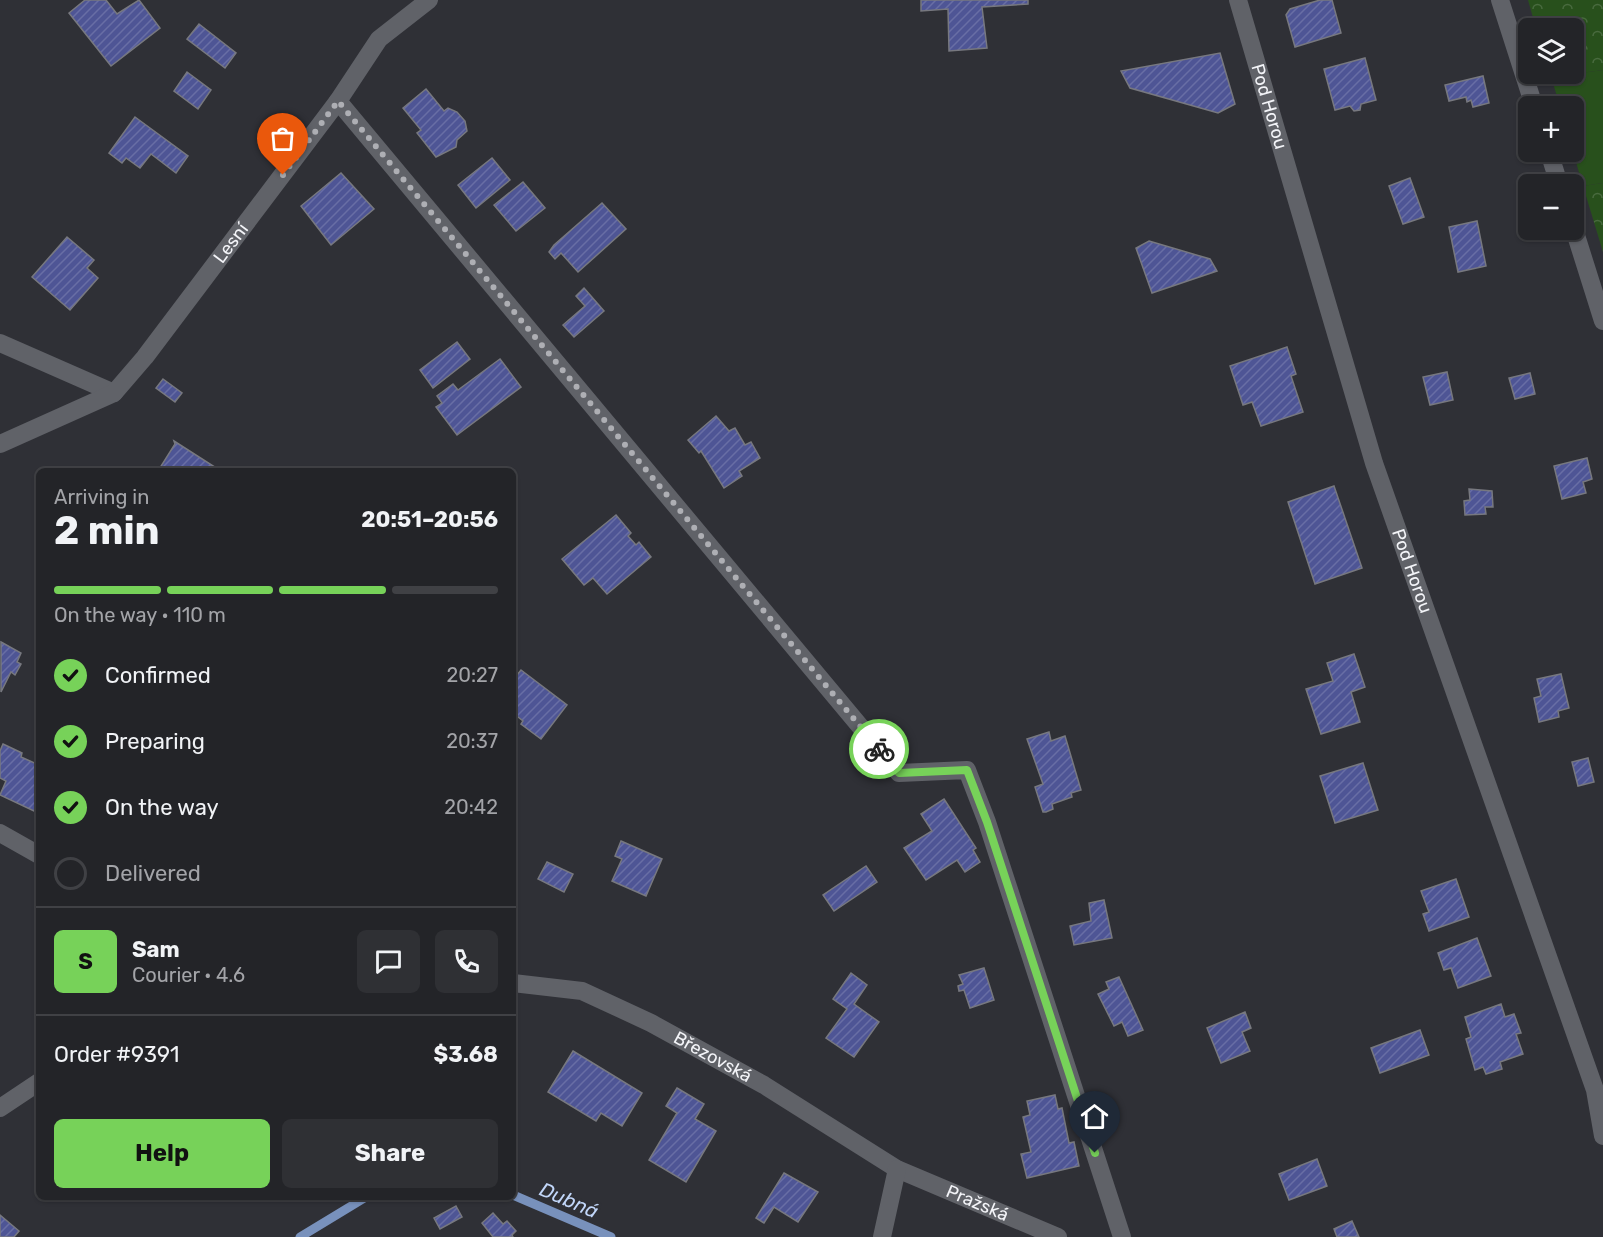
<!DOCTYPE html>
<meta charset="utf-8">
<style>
:root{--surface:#232428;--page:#2f3034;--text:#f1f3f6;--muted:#a3a4a8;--line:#404145;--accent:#77d259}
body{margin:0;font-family:Rubik,sans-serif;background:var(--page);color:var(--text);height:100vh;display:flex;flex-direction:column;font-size:22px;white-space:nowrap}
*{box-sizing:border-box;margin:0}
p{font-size:20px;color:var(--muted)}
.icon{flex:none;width:33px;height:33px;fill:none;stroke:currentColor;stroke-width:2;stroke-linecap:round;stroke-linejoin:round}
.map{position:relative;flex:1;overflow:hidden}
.details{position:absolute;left:36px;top:468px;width:480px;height:732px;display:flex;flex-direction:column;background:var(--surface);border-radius:9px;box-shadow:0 2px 4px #0004,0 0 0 2px var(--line)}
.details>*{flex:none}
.controls{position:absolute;left:1518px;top:18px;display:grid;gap:12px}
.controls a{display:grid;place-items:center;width:66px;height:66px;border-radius:9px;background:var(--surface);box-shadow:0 2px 4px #0004,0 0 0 2px var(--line);font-size:30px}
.pin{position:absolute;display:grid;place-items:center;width:51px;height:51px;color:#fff;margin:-62px -26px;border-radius:50% 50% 50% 0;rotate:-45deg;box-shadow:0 0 6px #0007}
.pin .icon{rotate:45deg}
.courier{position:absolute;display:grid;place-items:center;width:60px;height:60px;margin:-30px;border:4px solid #77d259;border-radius:50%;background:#fff;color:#222;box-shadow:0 2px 8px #0007}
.head em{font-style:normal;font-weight:700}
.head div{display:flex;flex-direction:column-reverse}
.head{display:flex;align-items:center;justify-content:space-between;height:102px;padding:0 18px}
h1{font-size:39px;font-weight:700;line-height:45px}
.bar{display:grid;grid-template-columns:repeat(4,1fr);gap:9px 6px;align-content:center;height:72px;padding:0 18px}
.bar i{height:8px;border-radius:4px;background:var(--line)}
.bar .current{background:var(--accent)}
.bar p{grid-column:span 4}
.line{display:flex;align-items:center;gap:15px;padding:0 18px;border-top:2px solid var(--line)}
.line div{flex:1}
.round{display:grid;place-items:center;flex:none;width:63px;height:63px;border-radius:9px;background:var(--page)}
ol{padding:0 18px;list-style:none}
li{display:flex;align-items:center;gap:18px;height:66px}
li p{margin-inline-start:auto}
li .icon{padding:6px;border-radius:50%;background:var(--accent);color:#111;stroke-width:4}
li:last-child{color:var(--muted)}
li i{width:33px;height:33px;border:3px solid var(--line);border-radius:50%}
.action{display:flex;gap:12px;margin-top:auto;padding:12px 18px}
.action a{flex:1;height:69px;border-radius:9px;background:var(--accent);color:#111;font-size:24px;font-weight:700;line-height:69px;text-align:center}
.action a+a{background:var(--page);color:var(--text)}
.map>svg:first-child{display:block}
.grass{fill:#28501c}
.forest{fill:url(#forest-crowns)}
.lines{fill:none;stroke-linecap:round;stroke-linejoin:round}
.stream{stroke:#7891bc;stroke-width:9}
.building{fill:url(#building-hatch);stroke:#77787f;stroke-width:1.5}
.minor{stroke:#606268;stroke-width:18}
.done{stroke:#aeafb4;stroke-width:6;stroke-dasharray:0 10.8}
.route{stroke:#77d259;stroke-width:8}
.labels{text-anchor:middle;stroke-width:4.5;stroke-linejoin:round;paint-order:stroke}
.street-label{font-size:18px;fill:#f3f4f8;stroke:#2f3036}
.water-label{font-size:20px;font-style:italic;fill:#c1d6f9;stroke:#2f3036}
</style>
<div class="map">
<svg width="1603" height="1237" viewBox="0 0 1603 1237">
<defs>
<pattern id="forest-crowns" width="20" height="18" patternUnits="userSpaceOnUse" patternTransform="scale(1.5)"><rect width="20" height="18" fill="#28501c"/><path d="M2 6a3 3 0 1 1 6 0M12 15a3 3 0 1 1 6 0" fill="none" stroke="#486a3e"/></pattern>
<pattern id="building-hatch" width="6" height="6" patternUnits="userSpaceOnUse" patternTransform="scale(1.5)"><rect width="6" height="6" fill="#4e5595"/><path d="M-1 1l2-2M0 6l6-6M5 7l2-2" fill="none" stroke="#686ea5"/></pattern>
</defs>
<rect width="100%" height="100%" fill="#2f3036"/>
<!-- grass -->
<path class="grass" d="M1603,70v113l-20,3 -10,-34 1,-46h-14l-9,-29z"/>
<!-- forest -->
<g class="forest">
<path d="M1528,0h75v70l-52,7 -1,-3h24v-46h-38z"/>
<path d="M1603,183v69l-20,-66z"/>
</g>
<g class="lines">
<!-- stream -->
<g class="stream">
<path d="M513,1195l98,42"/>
<path d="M300,1237l66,-40"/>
</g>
</g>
<!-- building -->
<g class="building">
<path d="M85,0h21l11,14 22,-14 21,28 -49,38 -42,-53z"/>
<path d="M921,0h107v4l-46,3 5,41 -38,3 -1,-42 -27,2z"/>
<path d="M1320,0h12l9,33 -46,14 -9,-32 4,-6z"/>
<path d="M199,24l37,29 -11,15 -38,-29z"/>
<path d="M1220,53l15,51 -17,9 -88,-25 -9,-17z"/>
<path d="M1365,58l11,42 -15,4 -1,6 -6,1 -4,-5 -15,4 -11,-41z"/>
<path d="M187,72l24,18 -13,19 -24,-18z"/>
<path d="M1483,76l6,27 -16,4 -2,-7 -4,2 -1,-5 -17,4 -4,-16z"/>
<path d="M426,89l18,22 4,-3 9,4 8,9 2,10 -10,9 -1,7 -20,10 -19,-24 4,-3 -18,-22z"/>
<path d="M135,117l53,39 -12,17 -25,-19 -11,14 -14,-10 -4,5 -13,-10z"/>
<path d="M492,158l18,22 -34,28 -18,-23z"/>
<path d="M341,173l33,36 -43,36 -30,-39z"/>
<path d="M1410,178l14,39 -21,7 -14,-38z"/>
<path d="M523,182l22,26 -29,23 -22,-26z"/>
<path d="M602,203l24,26 -48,43 -17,-19 -6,6 -6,-7 5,-7z"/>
<path d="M1477,221l9,45 -28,6 -9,-45z"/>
<path d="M67,237l27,23 -7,8 11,10 -28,32 -38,-33z"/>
<path d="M1149,241l61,18 7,12 -65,22 -16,-45z"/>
<path d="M584,288l20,23 -30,26 -11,-12 22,-19 -9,-10z"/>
<path d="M457,342l13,17 -37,29 -13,-18z"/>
<path d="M1287,347l9,27 -5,2 12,36 -42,14 -9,-24 -9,3 -13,-39z"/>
<path d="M500,359l21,28 -64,48 -21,-28 6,-4 -5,-7 16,-12 5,6z"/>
<path d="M1447,372l6,28 -23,5 -7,-28z"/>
<path d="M1530,373l5,21 -20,5 -6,-21z"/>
<path d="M163,379l19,14 -7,9 -19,-14z"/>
<path d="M716,416l13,15 6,-3 10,17 6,-3 9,16 -21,13 3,5 -18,12 -23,-37 -2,2 -11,-13z"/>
<path d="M174,441l47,30h-63l17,-27z"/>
<path d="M1587,458l5,21 -9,3 3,11 -24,6 -8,-33z"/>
<path d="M1334,486l28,82 -47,16 -27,-82z"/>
<path d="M1469,489l23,2 1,16h-8l1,7 -21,1 -1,-14 6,-1z"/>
<path d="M616,515l15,18 -3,3 8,9 3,-3 12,15 -44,37 -14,-16 -9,7 -22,-26z"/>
<path d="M1,642l20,11 -4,9 4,2 -6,11 -4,-3 -10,20z"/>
<path d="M1354,654l11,33 -14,5 9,30 -39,12 -15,-45 27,-8 -6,-18z"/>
<path d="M521,670l46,35 -26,34 -20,-15 2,-3 -10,-8v-33z"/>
<path d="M1561,674l8,34 -11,3 1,6 -20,5 -5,-24 7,-2 -4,-17z"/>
<path d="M1049,732l2,9 14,-5 16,54 -10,3 1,4 -20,7 1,5 -7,3h-3l-8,-25 8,-3 -16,-45z"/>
<path d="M3,744l19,9 -1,4 18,8v35l-5,11 -34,-16 6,-14 -6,-3v-27z"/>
<path d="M1588,758l6,24 -16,4 -6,-24z"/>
<path d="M1363,763l15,47 -43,13 -15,-47z"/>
<path d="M944,799l32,49 -3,2 7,12 -15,10 -8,-12 -31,20 -22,-32 28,-17 -11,-17z"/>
<path d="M621,841l41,18 -16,37 -34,-15 10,-22 -7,-3z"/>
<path d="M547,862l26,12 -9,18 -26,-13z"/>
<path d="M866,866l11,16 -43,29 -11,-16z"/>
<path d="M1456,879l13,38 -40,14 -6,-17 6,-2 -8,-21z"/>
<path d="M1104,900l8,38 -38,7 -4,-19 21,-5 -2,-18z"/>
<path d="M1477,938l14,38 -33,12 -7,-20 -7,2 -6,-17z"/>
<path d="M984,968l10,32 -24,8 -6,-18 -5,1 -1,-5 5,-2 -4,-9z"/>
<path d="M851,973l16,12 -13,19 25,18 -25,35 -28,-19 21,-29 -14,-10z"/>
<path d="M1119,977l24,53 -15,6 -6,-14 -8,4 -16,-32 11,-5 -3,-7z"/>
<path d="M1501,1004l4,13 9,-3 7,19 -5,1 7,20 -23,8 2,7 -16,5 -3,-7 -8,3 -9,-31 5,-2 -6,-20z"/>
<path d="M1245,1012l6,16 -9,4 8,19 -29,12 -14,-35z"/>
<path d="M1420,1030l9,25 -49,18 -9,-25z"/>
<path d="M573,1051l69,42 -20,33 -21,-13 -5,8 -48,-29z"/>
<path d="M677,1088l27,16 -9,15 21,12 -30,51 -37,-22 28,-47 -11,-7z"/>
<path d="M1055,1095l3,14 4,-1 7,35 5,-1 5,24 -52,12 -6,-24 10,-2 -8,-35 7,-2 -3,-14z"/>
<path d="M1317,1159l10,27 -38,14 -10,-26z"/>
<path d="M784,1173l34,19 -20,30 -24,-15 -10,16 -8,-5z"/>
<path d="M456,1206l6,11 -22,12 -6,-11z"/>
<path d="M493,1213l10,11 4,-3 9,10 -4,4 1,2h-20l-11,-14z"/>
<path d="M0,1215l19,16 -5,6h-14z"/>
<path d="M1352,1221l7,16h-22l-3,-8z"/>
</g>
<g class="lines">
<!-- minor -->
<g class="minor">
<path id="s1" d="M1238,0l136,463 221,627 8,46"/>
<path d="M1500,0l34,106"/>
<path d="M338,101l561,672 68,-3 20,52 135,415"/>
<path d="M1549,152l10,32"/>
<path d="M1574,229l29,92"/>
<path d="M0,343l114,50"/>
<path id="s2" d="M0,444l114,-51 31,-36 193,-256 41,-62 50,-39"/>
<path d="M0,833l39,22"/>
<path id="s3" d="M513,983l69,8 69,32 113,62 133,84 161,68"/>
<path d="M0,1108l39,-26"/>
<path d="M882,1237l15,-68"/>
</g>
</g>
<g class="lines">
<!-- done -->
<path class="done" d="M283,175l55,-74 541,648"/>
<!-- route -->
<path class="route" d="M879,749l20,24 68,-3 20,52 108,331"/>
</g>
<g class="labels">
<!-- street labels -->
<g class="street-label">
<text dy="6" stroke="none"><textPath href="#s1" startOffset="111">Pod Horou</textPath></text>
<text dy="6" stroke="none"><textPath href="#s2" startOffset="315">Lesní</textPath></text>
<text dy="6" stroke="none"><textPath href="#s1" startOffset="597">Pod Horou</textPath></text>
<text dy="6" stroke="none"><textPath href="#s3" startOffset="216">Březovská</textPath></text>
<text dy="6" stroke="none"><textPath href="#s3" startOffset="519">Pražská</textPath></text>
</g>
<!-- water labels -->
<g class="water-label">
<text transform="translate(569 1200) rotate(23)" y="7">Dubná</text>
</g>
</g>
</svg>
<div class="controls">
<a><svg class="icon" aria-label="layers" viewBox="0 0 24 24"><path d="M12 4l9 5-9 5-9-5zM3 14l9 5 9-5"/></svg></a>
<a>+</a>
<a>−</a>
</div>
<div class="pin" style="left:283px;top:175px;background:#ea580c"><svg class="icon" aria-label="bag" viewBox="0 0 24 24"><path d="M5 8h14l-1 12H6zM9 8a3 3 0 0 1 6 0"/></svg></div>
<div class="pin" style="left:1095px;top:1153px;background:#1f2937"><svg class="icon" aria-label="home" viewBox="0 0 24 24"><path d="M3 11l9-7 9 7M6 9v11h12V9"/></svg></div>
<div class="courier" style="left:879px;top:749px"><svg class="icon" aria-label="bike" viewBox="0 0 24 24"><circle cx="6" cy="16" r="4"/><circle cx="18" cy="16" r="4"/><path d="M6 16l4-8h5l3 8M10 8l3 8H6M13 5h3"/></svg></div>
<section class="details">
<div class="head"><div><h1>2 min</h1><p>Arriving in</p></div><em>20:51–20:56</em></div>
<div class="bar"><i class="current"></i><i class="current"></i><i class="current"></i><i></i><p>On the way · 110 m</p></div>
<ol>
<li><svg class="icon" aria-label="check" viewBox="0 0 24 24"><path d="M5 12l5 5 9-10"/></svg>Confirmed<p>20:27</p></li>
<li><svg class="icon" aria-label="check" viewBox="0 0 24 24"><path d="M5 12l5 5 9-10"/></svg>Preparing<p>20:37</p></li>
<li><svg class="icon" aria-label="check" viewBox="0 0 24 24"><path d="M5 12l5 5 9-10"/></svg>On the way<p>20:42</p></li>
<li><i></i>Delivered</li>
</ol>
<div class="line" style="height:108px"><b class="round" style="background:var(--accent);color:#111">S</b><div><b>Sam</b><p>Courier · 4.6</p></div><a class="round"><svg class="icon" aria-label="chat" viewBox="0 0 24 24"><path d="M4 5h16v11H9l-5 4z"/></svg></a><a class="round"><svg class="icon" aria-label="phone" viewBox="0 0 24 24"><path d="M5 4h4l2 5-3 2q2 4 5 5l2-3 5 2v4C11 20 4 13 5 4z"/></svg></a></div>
<div class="line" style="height:78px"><div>Order #9391</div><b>$3.68</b></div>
<div class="action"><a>Help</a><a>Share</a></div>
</section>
</div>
